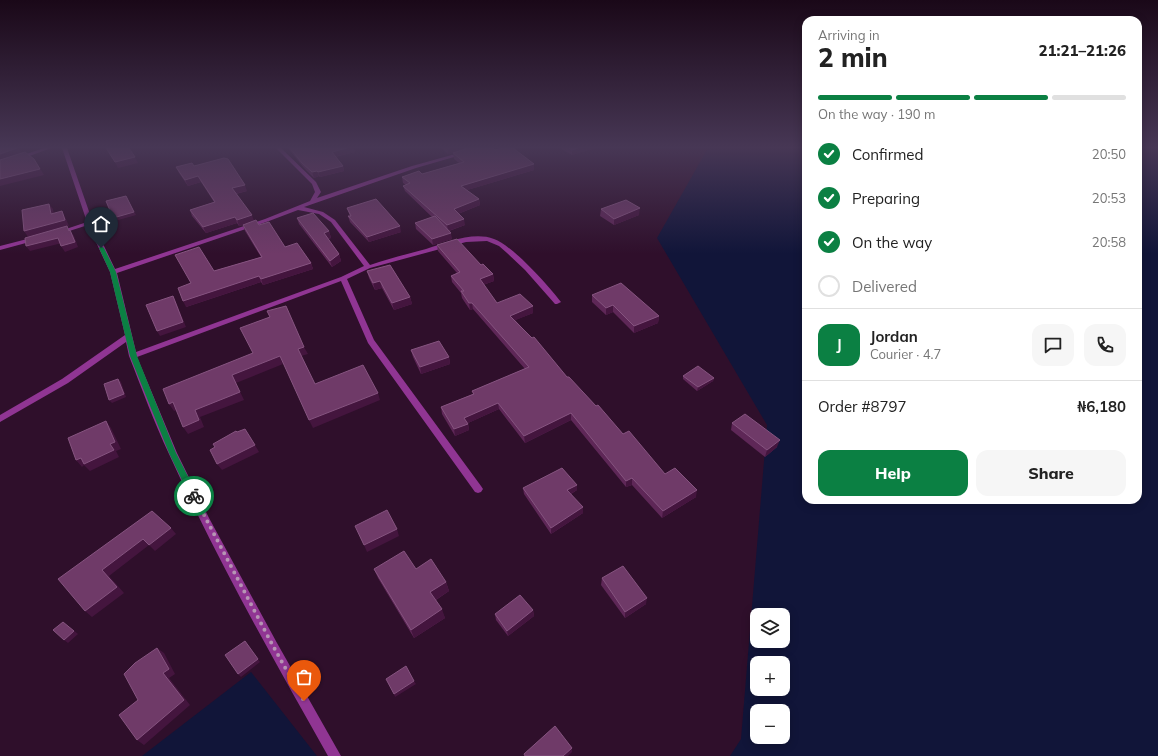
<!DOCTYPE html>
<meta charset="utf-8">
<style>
:root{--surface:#fff;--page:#f6f6f6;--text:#222;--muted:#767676;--line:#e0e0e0;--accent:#0b8043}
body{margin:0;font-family:Mulish,sans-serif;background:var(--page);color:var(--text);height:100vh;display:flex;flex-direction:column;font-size:15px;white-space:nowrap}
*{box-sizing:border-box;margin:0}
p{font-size:13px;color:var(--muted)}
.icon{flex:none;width:22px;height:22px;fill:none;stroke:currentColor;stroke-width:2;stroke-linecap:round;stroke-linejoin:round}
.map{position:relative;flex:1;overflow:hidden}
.sheet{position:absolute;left:802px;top:16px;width:340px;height:488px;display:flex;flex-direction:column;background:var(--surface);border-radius:12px;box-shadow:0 2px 10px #0003}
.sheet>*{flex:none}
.fabs{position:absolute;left:750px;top:608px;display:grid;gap:8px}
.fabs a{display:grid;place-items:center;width:40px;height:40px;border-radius:8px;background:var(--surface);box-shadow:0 2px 10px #0003;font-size:20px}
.pin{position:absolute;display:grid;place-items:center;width:34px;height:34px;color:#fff;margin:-41px -17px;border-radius:50% 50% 50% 0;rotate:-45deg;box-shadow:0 0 4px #0007}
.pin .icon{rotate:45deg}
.courier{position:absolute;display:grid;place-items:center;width:40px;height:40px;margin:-20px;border:3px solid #0b8043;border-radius:50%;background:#fff;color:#222;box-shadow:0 1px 5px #0007}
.overview em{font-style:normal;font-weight:800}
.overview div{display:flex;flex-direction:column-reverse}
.overview{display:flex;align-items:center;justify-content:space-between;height:68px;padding:0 16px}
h1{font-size:26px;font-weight:800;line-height:30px}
.bar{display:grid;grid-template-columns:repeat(4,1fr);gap:6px 4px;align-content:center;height:48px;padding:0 16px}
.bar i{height:5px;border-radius:3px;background:var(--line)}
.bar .active{background:var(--accent)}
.bar p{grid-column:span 4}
.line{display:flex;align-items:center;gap:10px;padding:0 16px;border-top:1px solid var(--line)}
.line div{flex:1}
.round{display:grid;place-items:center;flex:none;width:42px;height:42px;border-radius:12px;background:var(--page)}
ol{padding:0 16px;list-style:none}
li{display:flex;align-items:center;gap:12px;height:44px}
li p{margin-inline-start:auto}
li .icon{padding:4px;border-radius:50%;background:var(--accent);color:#fff;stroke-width:4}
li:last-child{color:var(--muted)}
li i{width:22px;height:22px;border:2px solid var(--line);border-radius:50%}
.primary-button{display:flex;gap:8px;margin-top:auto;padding:8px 16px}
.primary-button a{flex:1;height:46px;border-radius:12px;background:var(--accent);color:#fff;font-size:16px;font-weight:800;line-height:46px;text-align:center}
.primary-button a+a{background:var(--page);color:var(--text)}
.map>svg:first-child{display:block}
.green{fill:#111539;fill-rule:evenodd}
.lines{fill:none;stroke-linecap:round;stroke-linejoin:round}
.street{fill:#903593;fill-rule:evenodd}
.wall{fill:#5e2757}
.shaded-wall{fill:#44153e}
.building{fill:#6f3a68;stroke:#865480}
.route{fill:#0b8043}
.done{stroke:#b695b4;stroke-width:4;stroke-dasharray:0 7.2}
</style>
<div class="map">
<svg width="1158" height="756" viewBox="0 0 1158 756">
<rect width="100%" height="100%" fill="#2f0f2b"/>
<!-- green -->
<g class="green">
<path d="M708,148h98v352h332v-352h20v608h-428l11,-17 26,-314 -110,-187zM757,615h26v26h-26zM757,663h26v26h-26zM757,711h26v26h-26z"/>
<path d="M251,672l66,84h-175z"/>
</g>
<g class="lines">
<!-- street -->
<g class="street">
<path d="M44,148h7l-51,19v-4z"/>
<path d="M62,148h5l26,75 22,46 150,-50 45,-18 5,-9 -3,-8 -36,-36h5l35,34 5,10 -4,6 95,-32 65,-18h8l-69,20 -112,39 19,5 12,8 35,45c18,-6 37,-11 56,-16 20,-6 47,-18 68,-10 19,7 54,46 67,63l-4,2h-2l-30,-34 -18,-17 -8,-7 -12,-5 -21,1 -96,26 -23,11 27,61 107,146 2,3 -2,3 -3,1 -3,-1 -107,-149 -27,-62 -204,76 40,96 32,65 68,125 64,113h-13c-56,-99 -112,-198 -159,-302 -15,-32 -27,-65 -40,-98l-3,-14 -58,41 -68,39v-7l62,-36 63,-44 -15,-63 -22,-47 -28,9 -3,-2 30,-10zM298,210l21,4 12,8 33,44 -23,11 -205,75 -19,-79 152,-52z"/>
<path d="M35,237l2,1v2l-37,10v-4z"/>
</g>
</g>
<!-- wall -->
<g class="wall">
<path d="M288,148h66l1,4 -20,5 8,9 1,5 -24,6 -1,-1 -5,2 -10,-10z"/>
<path d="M441,148h52l2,2 39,20 -67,20 12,9 1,6 -22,9 7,11 -16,6 3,8 -19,6 -17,-16 -1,-6 17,-6 -27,-26 -2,-5 3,-1 -3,-2 -1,-6 20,-3 37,-11 -5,-4 -1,-6 -5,1z"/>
<path d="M560,148h35l-23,7z"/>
<path d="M194,166l53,25 -11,3 18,27 31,26 26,16 2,6 -50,16 -2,-3 -75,25 5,-24 23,-12 47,-14 -16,-26 -2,-6 -4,1 -2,-3 -31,10 -14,-17 -2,-6 24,-8 -13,-20 -13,4 -9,-13 -3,-6z"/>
<path d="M347,208l54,24 -32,10 -19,-20 -2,-6h2z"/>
<path d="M601,209l38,6 -25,10 -14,-9z"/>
<path d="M297,218l32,13 2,7 -3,1 11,15 2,7 -9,6 -33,-43z"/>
<path d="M437,245l44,20 12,9 1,7 -11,4 14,18 36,10 -18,7 52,57 56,57 42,40 31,23 -34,21 -30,-33 -6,2 -55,-67 -46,23 -26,-34 -31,14 1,7 -14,6 -13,-22 -1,-7 32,-13 -1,-3 53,-22 -52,-60 -3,1 -8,-12 -1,-5 -9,-11 -1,-6 6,-3 -19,-22z"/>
<path d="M367,271l43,26 2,7 -18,6 -12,-22 -7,2 -6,-12z"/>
<path d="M592,295l67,21 -1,7 -24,10 -21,-21 -7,3 -14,-13z"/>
<path d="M411,350l38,7 1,7 -29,10 -8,-17z"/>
<path d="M683,376l31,2 -1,3 -16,10 -14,-12z"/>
<path d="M732,423l45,24 -12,10 -34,-27z"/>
<path d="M577,485v5l-6,4 12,19 -32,21 -27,-40 -1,-6z"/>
<path d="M374,569h42l30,13 3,9 -13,9 9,18 -31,20 -36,-60z"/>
<path d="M602,578l44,26 -21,14 -24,-33z"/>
<path d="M533,610l1,6 -26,20 -12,-16 -1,-6z"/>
</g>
<!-- shaded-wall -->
<g class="shaded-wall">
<path d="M17,148h2l3,6 -22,7v-7z"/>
<path d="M347,148h7l1,4 -22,5 -1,-5z"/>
<path d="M452,148h19l-23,6v-5z"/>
<path d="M578,148h17l-23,7v-5z"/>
<path d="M135,157l3,6 -20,5 -3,-6z"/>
<path d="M34,159l10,16 -44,11v-7z"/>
<path d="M534,164v6l-73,22v-6z"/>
<path d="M343,166l1,5 -24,6 -2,-5z"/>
<path d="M317,171l2,5 -5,2 -2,-6z"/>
<path d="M198,176l3,6 -13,4 -3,-6z"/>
<path d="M245,185l2,6 -13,3 -2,-6z"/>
<path d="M126,196l10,19 -21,6 -2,-3z"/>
<path d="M479,199l1,6 -25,10 -1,-6z"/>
<path d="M49,204l4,5 2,11 -4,-6z"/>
<path d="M640,208l-1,7 -25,10v-6z"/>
<path d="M62,211l3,6 4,9 -41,11 -4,-6z"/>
<path d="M252,215l2,6 -15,5 -2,-6z"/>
<path d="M235,217l2,6 -31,10 -3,-6z"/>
<path d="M464,219l1,6 -17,6 -1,-6z"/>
<path d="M400,226l1,6 -32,10 -2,-5z"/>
<path d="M70,230l4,6 4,11 -13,5 -4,-6z"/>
<path d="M329,231l2,7 -5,1 -2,-6z"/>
<path d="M451,233l1,6 -19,6 -1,-6z"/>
<path d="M58,238l4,5 -32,8 -4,-5z"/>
<path d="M339,254l2,7 -9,6 -2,-6z"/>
<path d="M311,263l2,6 -50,16 -2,-6z"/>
<path d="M493,274l1,7 -14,5v-7z"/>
<path d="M259,276l2,6 -75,25 -3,-6z"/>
<path d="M380,281l2,7 -7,2 -2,-7z"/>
<path d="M173,296l3,6 10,25 -26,9 -3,-5z"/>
<path d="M410,297l2,7 -18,6 -2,-7z"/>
<path d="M469,303h3l1,6 -3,1z"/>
<path d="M613,305v7l-7,3v-7z"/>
<path d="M533,306v7l-22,9 -1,-6z"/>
<path d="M659,316l-1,7 -24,10v-7z"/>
<path d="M304,347l4,7 -7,2 -3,-7z"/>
<path d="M280,356l3,8 -47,19 8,17 -44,17 4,10 -16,7 -5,-7 12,-17 37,-35z"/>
<path d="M449,357l1,7 -29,10 -1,-7z"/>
<path d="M714,378l-1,3 -16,10 1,-4z"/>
<path d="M118,379l3,3 5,15 -14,6 -3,-3z"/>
<path d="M378,393l2,7 -67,28 -4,-8z"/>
<path d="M173,402l5,8 -4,1 -5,-7z"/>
<path d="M498,403l1,6 -33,15 -2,-6z"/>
<path d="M571,413v7l-46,23 -1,-7z"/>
<path d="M106,421l5,7 10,21 -5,2 3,6 -29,14 -6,-6 -2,2 -6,-7z"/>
<path d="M468,424l1,6 -14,6 -1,-7z"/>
<path d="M780,440l-3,7 -12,10 2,-7z"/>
<path d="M255,445l4,7 -37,18 -5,-6z"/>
<path d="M632,478v7l-6,2v-6z"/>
<path d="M577,485v5l-10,6v-6z"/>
<path d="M697,490l-1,7 -34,21 1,-7z"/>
<path d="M583,507v6l-32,21v-6z"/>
<path d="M171,528l5,6 -21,17 -6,-6z"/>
<path d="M397,529l2,7 -32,16 -3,-7z"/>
<path d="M143,539l6,6 -40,31 15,17 -32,24 -7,-6 17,-41z"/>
<path d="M446,582l3,9 -15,10 -4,-9z"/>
<path d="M647,598l-1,6 -21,14v-6z"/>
<path d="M442,609l3,9 -31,20 -3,-8z"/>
<path d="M533,610l1,6 -26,20 -1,-5z"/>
<path d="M67,625l11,9 -10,9 -4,-3z"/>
<path d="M245,641l15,21 -19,15 -3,-3z"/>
<path d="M157,648l7,5 11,21 -6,4 21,27 -46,40 -7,-5 26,-67z"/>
<path d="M414,681l2,3 -21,13 -1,-3z"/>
<path d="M572,748v4l-4,4h-5z"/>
</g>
<!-- building -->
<g class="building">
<path d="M0,148h17l-17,6z"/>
<path d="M106,148h23l6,9 -20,5z"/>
<path d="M290,148h57l-15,4 11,14 -25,6 -1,-1 -5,1 -10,-9z"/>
<path d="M468,148h25l2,2 7,-2h11l21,16 -73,22 18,13 -25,10 10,10 -17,6 -44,-39 7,-3 -8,-6 17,-6 3,3 42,-12 -11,-9z"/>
<path d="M569,148h9l-6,2z"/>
<path d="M25,152l9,7 6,10 -40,10v-19z"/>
<path d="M224,158l4,1 17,26 -13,3 20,27 -15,5 -2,-3 -32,10 -13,-17 25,-8 -17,-26 -13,4 -9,-13 16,-4 2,3z"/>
<path d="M126,196l8,16 -21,6 -7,-17z"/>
<path d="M376,199l24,27 -33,11 -19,-21h3l-4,-8z"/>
<path d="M626,200l14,8 -26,11 -13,-10z"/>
<path d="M49,204l2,10 11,-3 3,9 -41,11 -2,-21z"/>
<path d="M313,213l16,18 -5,2 15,21 -9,7 -33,-43z"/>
<path d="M435,216l16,17 -19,6 -17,-16z"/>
<path d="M256,220l3,5 10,-3 16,25 12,-4 14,20 -50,16 -2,-3 -76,25 -5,-13 13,-5 -16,-28 24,-8 15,24 48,-14 -19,-32z"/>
<path d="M67,226l2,5 1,-1 5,12 -14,4 -3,-8 -32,8 -1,-8z"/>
<path d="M457,239l24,26 2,-1 10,10 -13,5 17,24 23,-9 13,12 -23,10 22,22 2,-1 33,40h2l27,29 2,-1 25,29 6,-3 36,43 10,-6 22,22 -34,21 -31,-33 -6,3 -55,-68 -47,23 -26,-33 -34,15 4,6 -14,5 -13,-22 33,-13 -2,-3 57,-24 -57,-64h-3l-8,-12h3l-13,-15 9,-4 -23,-27z"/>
<path d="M390,265l20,32 -18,6 -12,-22 -7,2 -6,-12z"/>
<path d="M621,283l38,33 -25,10 -21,-21 -7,3 -14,-13z"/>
<path d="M173,296l10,26 -26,9 -11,-26z"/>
<path d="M286,306l18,41 -6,2 17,35 48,-19 15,28 -69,27 -29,-64 -48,19 8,17 -45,18 4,10 -16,7 -10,-25 -4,2 -6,-15 90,-36 -13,-25 30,-11 -3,-6z"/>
<path d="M439,341l10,16 -29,10 -9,-17z"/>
<path d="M698,366l16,12 -16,9 -15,-11z"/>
<path d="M118,379l6,15 -15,6 -5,-16z"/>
<path d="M745,414l35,26 -13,10 -35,-27z"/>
<path d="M106,421l9,21 -5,2 4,6 -30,14 -3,-6 -5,2 -8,-22z"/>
<path d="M245,429l10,16 -38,19 -7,-14 5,-3 -2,-3 23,-13 1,1z"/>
<path d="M562,468l15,17 -10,5 16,17 -32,21 -28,-40z"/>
<path d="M387,510l10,19 -33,16 -9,-19z"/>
<path d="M152,511l19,17 -22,17 -6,-6 -41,31 15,17 -32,24 -27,-32z"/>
<path d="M404,551l12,18 15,-10 15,23 -16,10 12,17 -31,21 -37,-61z"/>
<path d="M623,566l24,32 -22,14 -23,-34z"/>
<path d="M520,595l13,15 -26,21 -12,-17z"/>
<path d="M63,622l11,9 -10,9 -11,-10z"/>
<path d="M245,641l13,18 -20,15 -13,-19z"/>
<path d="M157,648l12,21 -6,4 21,27 -47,40 -18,-25 19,-15 -14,-26 11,-11z"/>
<path d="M406,666l8,15 -20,13 -8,-15z"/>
<path d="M555,726l17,22 -9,8h-38l-1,-2z"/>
</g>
<!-- sky -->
<linearGradient id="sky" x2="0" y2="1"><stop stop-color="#1a0818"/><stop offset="0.58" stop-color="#473755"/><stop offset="1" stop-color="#473755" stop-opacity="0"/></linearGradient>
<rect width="1158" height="254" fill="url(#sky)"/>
<!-- route -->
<path class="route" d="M101,246l3,2 12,24 21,84 39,97 22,43 -1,3h-6l-22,-46 -39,-97 -20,-84 -11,-24z"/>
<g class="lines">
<!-- done -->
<path class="done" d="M194,496l79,150 31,55"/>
</g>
</svg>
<div class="fabs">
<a><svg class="icon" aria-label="layers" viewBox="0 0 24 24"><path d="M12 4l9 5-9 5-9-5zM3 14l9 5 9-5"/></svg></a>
<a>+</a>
<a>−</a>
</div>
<div class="pin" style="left:304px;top:701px;background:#ea580c"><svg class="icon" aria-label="bag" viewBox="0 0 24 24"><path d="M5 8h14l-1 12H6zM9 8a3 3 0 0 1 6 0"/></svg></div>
<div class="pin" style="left:101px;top:248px;background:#1f2937"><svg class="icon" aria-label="home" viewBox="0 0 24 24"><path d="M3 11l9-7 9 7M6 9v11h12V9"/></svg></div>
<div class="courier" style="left:194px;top:496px"><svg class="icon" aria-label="bike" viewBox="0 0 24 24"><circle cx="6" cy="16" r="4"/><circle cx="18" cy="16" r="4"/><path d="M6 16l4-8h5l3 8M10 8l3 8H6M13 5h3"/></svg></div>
<section class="sheet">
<div class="overview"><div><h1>2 min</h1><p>Arriving in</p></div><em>21:21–21:26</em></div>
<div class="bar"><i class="active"></i><i class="active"></i><i class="active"></i><i></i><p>On the way · 190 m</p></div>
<ol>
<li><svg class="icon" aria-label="check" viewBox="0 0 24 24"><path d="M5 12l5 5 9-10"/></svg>Confirmed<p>20:50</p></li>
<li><svg class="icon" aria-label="check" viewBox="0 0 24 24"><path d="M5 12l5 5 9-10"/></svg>Preparing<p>20:53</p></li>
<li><svg class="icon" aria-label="check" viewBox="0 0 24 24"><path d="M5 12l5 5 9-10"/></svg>On the way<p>20:58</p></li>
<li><i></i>Delivered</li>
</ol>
<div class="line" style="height:72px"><b class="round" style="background:var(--accent);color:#fff">J</b><div><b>Jordan</b><p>Courier · 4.7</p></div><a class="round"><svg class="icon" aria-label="chat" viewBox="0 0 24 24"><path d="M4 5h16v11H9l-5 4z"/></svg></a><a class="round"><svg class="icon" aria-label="phone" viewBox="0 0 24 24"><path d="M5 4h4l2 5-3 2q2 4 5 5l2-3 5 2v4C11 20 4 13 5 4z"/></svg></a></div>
<div class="line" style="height:52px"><div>Order #8797</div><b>₦6,180</b></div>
<div class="primary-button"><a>Help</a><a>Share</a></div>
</section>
</div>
